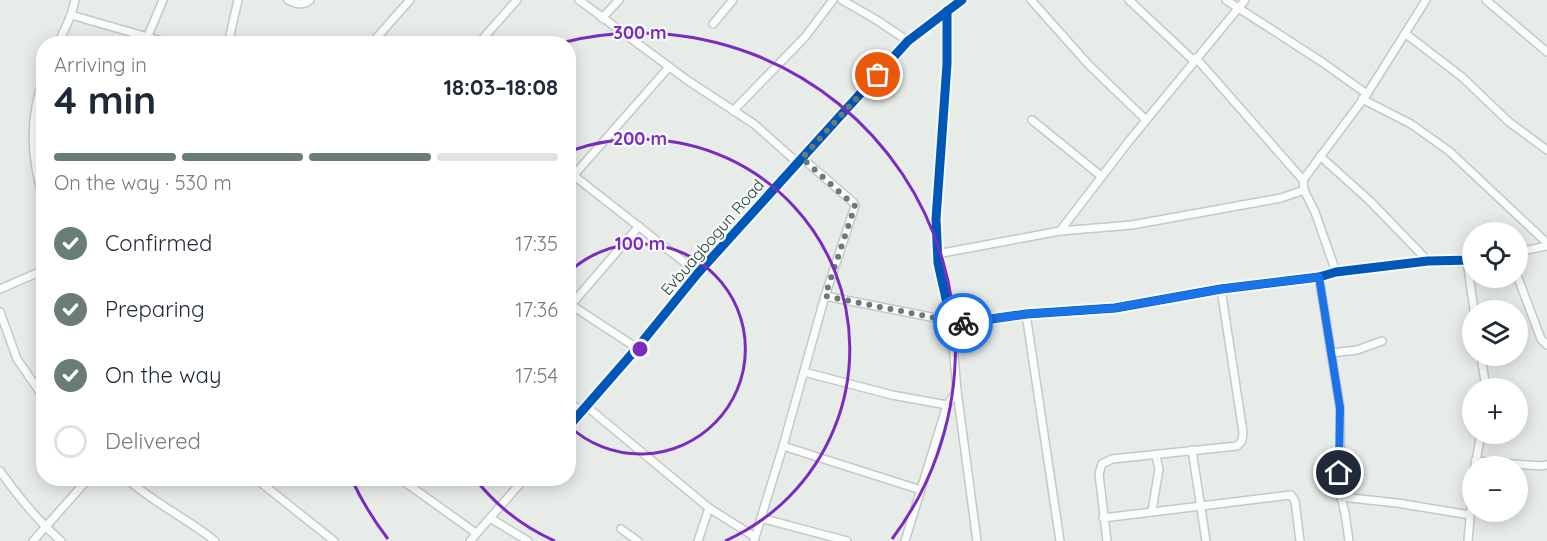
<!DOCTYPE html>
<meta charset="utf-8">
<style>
:root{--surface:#fff;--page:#f2f2f3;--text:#1f2937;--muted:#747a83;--line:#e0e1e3;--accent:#697c75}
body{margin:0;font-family:Quicksand,sans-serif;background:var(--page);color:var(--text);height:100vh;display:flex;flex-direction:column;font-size:22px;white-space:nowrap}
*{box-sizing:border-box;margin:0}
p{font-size:20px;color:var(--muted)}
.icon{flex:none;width:33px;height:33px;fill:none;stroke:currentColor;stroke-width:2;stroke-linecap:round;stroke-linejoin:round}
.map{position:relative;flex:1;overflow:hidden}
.sheet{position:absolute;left:36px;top:36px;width:540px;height:450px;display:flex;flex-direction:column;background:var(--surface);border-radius:24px;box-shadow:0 3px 15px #0003}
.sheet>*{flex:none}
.fabs{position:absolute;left:1462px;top:222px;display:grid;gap:12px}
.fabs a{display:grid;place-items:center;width:66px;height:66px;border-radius:50%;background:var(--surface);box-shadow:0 3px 15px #0003;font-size:30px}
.pin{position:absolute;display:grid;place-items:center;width:51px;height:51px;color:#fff;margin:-26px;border:3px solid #fff;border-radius:50%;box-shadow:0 2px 6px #0007}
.courier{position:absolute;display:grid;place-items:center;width:60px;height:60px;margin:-30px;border:4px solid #1a73e8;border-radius:50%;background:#fff;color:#222;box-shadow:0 2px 8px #0007}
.summary em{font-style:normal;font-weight:700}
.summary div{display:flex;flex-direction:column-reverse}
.summary{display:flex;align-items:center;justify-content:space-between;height:102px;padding:0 18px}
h1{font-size:39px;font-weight:700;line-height:45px}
.bar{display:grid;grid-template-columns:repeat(4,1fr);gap:9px 6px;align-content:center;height:72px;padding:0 18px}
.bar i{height:8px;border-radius:4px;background:var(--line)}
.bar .current{background:var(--accent)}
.bar p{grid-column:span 4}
ol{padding:0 18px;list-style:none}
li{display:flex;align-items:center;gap:18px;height:66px}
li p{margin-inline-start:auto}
li .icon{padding:6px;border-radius:50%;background:var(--accent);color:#fff;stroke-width:4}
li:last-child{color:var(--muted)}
li i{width:33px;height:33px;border:3px solid var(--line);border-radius:50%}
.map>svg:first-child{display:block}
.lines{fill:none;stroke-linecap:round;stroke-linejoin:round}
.minor-casing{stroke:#c4c9c6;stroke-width:10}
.minor{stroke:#fbfcfc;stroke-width:7}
.cycleway-casing{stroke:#f6faf8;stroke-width:13}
.cycleway{stroke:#0057b8;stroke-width:9}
.done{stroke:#697c75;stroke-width:6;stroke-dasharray:0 10.8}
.route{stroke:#1a73e8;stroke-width:8}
.ring{fill:none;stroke:#7b2cbf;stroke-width:3}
.labels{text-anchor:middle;stroke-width:4.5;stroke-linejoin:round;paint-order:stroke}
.street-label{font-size:16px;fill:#253f36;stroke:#f6faf8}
.centre{fill:#7b2cbf;stroke:#f6faf8;stroke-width:3}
.ring-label{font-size:18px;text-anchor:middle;font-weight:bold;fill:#7b2cbf;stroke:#f6faf8;stroke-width:4.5;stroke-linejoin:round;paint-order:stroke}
</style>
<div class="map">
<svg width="1547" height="541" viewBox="0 0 1547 541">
<rect width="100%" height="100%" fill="#e7ece9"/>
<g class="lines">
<defs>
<g id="minor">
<path d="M288,0c8,4 15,6 22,0"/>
<path d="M579,0l108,80 67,44 44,39"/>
<path d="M842,0l33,19 33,22"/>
<path d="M1031,0l57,64 58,56"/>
<path d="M1129,0l65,61"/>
<path d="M1226,0l96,62 45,32"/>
<path d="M1486,0l61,52"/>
<path d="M947,11v53l-11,155 2,44 13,58 5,3 70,-10 89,-6 106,-19 98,-12 17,-5 92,-11 45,-1"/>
<path d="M71,15l101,29"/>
<path d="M602,18l17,-18"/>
<path d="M713,24l20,-24"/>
<path d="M1406,34l56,43 47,45 38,28"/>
<path d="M147,38l16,-38"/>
<path d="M58,44l13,-29 4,-15"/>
<path d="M228,44l10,-44"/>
<path d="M371,44l39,-44"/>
<path d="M478,44l39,-44"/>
<path d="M1196,58l107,122"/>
<path d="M44,77c-15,41 -14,81 0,122"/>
<path d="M1362,99l49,25 38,27 98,92"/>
<path d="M733,111l72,-74 28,-37"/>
<path d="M1032,120l69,56"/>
<path d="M1320,156l50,45 58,60"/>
<path d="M568,171l130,102"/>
<path d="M574,175l95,-108"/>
<path d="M1304,190l11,22 21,60"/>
<path d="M1060,231l72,-6 149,-27 23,-8 -1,-10 64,-86 59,-94"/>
<path d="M1518,252l29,-6"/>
<path d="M937,254l123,-23 69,-90 116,-141"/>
<path d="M1467,261l7,49"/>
<path d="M1319,277l21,131 1,89 4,16 4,28"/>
<path d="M1518,278l23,61 6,6"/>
<path d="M0,289l44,-19"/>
<path d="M825,296l126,25 6,70 20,150"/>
<path d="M568,303l69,45"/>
<path d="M571,305l68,-79"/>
<path d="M0,312l17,47 27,39"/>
<path d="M1026,314l34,227"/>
<path d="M1331,353l26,-3 25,-9"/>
<path d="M1481,356l5,32"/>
<path d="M804,372l88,23 55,10"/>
<path d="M568,402l14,9"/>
<path d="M586,406l123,102 46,29"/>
<path d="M568,427l69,-79 61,-75 210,-232 54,-41"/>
<path d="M783,446l138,44"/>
<path d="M1192,450l14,91"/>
<path d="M1475,461l65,5 7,-1"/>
<path d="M1475,466l6,-32"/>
<path d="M0,471c19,26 37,49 61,70"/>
<path d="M126,478c27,25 61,40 89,63"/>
<path d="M255,478l79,63"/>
<path d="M399,478l77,55"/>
<path d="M1341,497l56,6 73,12"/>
<path d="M1152,511l7,-42 -3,-13"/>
<path d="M490,518l38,23"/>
<path d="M761,518l86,23"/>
<path d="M1103,518l188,-23 4,6 5,40"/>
<path d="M621,529l17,12"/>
<path d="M33,541l56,-63"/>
<path d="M470,541l55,-63"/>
<path d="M698,541l11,-33"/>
<path d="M754,541l29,-95 42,-150 30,-90 -2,-4 -51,-44"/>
<path d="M905,541l42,-136 10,-14"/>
<path d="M1107,541l-8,-67 3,-10 10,-5 125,-13 5,-5 1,-9 -22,-143"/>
<path d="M1468,541l5,-57"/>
</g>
</defs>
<!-- minor casing -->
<use href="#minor" class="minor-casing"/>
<!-- minor -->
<use href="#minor" class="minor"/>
<defs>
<g id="cycleway">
<path d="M947,11v53l-11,155 2,44 13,58 5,3 70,-10 89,-6 106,-19 98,-12 17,-5 92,-11 45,-1"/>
<path d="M568,427l69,-79 61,-75 210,-232 54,-41"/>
</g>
</defs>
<!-- cycleway casing -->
<use href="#cycleway" class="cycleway-casing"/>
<!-- cycleway -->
<use href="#cycleway" class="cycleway"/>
</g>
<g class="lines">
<!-- done -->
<path class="done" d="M878,75l-76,83 53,48 -30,90 126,25 5,3 7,-1"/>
<!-- route -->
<path class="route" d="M963,323l63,-9 89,-6 106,-19 98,-12 21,131 -1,65"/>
</g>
<!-- distance rings -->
<g class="ring">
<path d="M569 272A105 105 0 1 1 569 426"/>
<path d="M555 541A210 210 0 0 1 476 480M570 151A210 210 0 0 1 725 541"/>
<path d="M388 539A316 316 0 0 1 352 480M561 43A316 316 0 0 1 892 539"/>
</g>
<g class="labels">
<!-- street labels -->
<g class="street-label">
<text transform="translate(712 237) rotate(-49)" y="6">Evbuagbogun Road</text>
</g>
</g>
<circle cx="640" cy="349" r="9" class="centre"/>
<g class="ring-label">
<text x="640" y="39">300 m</text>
<text x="640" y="145">200 m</text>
<text x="640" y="250">100 m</text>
</g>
</svg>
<div class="fabs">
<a><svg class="icon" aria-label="locate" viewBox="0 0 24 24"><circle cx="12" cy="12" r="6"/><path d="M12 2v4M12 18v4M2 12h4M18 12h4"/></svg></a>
<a><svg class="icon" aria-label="layers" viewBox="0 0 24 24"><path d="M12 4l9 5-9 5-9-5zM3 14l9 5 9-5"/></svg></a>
<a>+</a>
<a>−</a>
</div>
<div class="pin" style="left:878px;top:75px;background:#ea580c"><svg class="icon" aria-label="bag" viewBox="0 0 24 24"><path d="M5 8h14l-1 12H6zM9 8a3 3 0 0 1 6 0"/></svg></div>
<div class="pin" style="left:1339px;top:473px;background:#1f2937"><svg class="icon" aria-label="home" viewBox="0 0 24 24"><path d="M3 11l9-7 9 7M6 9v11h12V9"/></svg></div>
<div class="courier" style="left:963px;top:323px"><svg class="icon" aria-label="bike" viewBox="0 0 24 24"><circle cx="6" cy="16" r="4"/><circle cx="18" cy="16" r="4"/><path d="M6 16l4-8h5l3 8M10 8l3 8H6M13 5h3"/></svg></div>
<section class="sheet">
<div class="summary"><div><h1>4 min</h1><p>Arriving in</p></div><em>18:03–18:08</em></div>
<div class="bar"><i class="current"></i><i class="current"></i><i class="current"></i><i></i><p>On the way · 530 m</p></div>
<ol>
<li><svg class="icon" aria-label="check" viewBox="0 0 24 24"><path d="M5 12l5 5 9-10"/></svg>Confirmed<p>17:35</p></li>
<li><svg class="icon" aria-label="check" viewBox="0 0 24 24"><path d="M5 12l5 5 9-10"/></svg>Preparing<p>17:36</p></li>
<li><svg class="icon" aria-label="check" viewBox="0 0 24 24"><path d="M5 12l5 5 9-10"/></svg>On the way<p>17:54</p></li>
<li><i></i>Delivered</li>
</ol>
</section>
</div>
